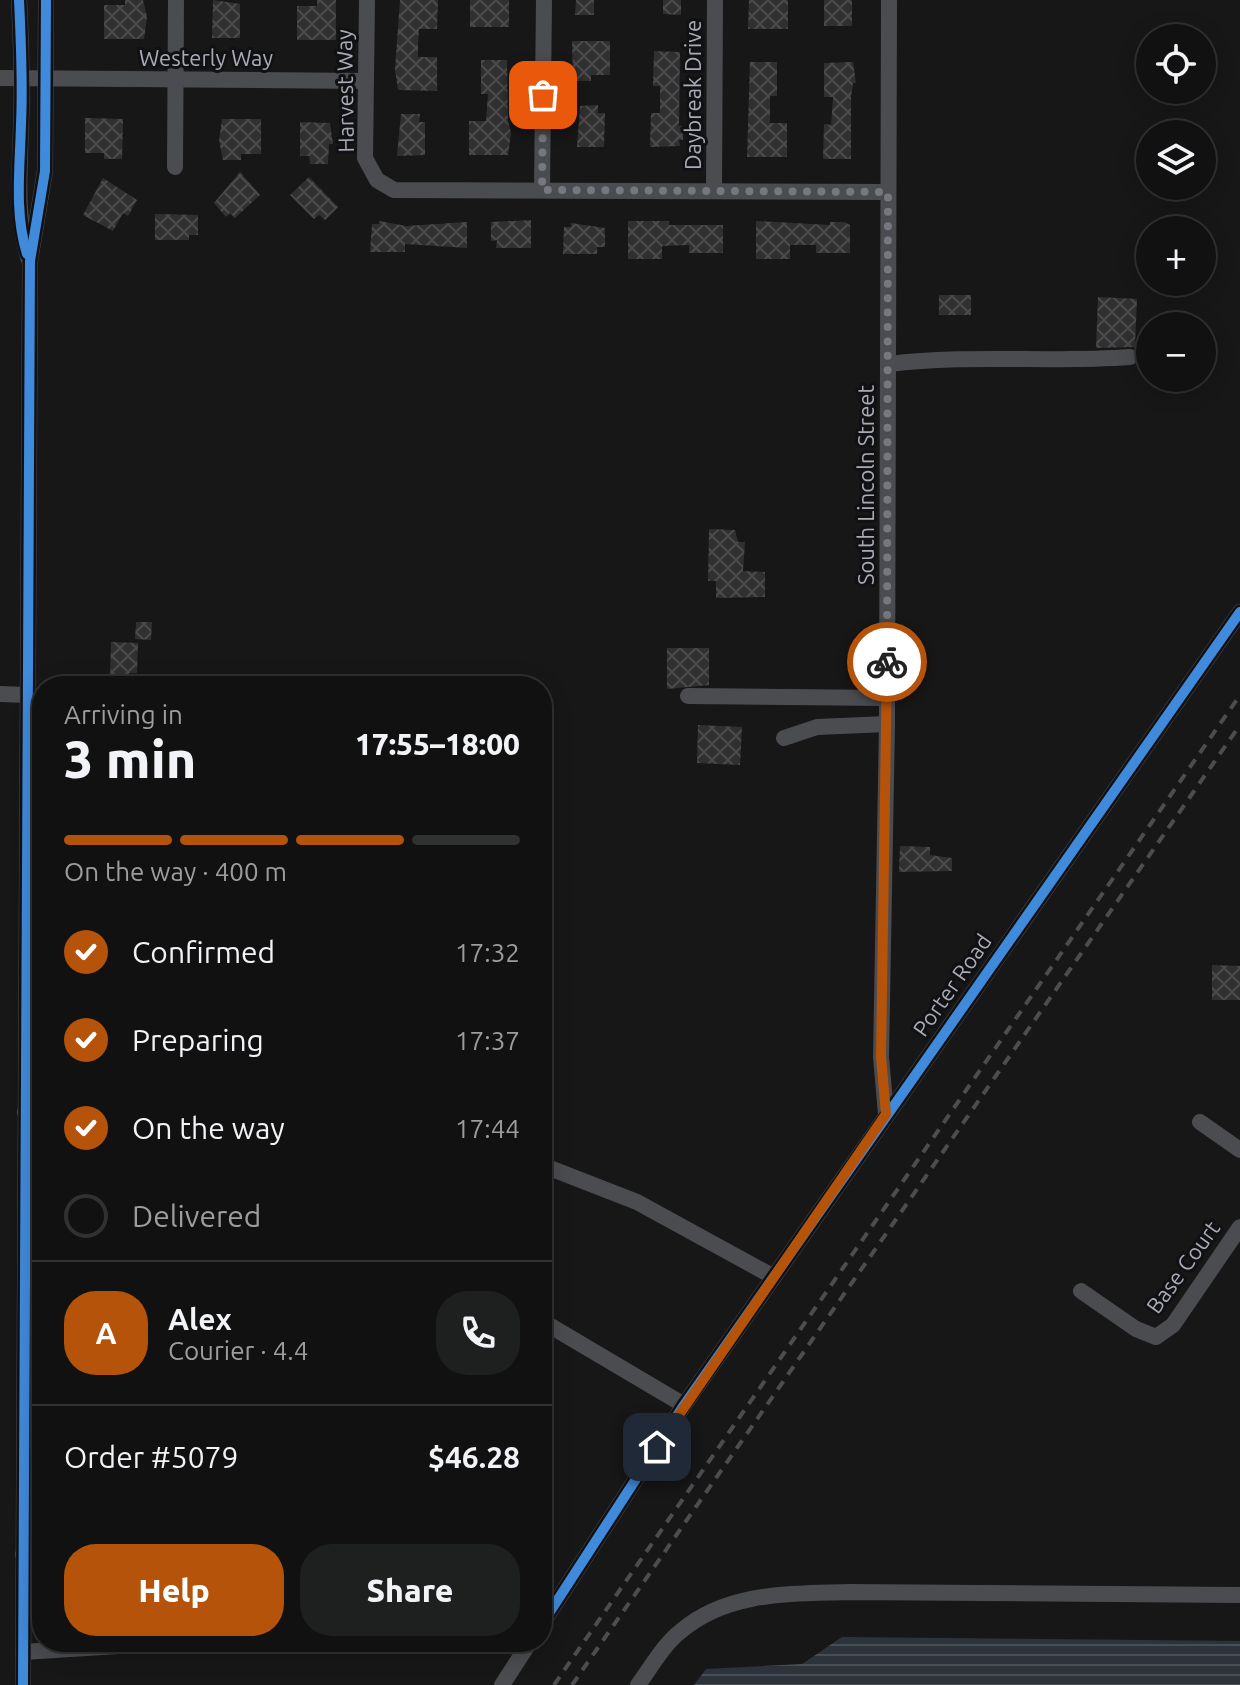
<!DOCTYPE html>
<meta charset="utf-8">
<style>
:root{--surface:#111;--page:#1e1f1f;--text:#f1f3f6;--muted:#9c9d9f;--line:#303131;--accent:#b45309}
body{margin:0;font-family:Ubuntu,sans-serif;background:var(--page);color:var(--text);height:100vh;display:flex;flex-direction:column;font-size:30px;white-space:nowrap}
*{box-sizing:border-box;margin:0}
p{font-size:26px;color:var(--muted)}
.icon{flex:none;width:44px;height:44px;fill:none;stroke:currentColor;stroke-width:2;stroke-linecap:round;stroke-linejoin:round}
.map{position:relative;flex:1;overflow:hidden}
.details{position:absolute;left:32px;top:676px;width:520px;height:976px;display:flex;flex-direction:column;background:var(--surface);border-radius:32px;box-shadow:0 4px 20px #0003,0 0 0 2px var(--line)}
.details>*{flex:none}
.buttons{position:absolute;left:1136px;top:24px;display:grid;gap:16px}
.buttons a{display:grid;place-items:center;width:80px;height:80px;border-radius:50%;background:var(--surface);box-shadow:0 4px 20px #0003,0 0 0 2px var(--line);font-size:40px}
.pin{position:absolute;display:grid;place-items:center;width:68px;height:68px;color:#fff;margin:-34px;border-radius:16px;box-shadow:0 4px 12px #0006}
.courier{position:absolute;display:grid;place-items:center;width:80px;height:80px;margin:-40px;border:6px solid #b45309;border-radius:50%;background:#fff;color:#222;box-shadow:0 2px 10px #0007}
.headline em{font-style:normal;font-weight:800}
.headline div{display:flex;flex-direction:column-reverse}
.headline{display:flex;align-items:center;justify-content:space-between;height:136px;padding:0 32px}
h1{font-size:52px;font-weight:800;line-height:60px}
.bar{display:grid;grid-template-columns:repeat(4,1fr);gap:12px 8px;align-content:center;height:96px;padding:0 32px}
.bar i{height:10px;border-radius:6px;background:var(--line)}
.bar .on{background:var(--accent)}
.bar p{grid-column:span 4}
.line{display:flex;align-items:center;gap:20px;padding:0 32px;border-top:2px solid var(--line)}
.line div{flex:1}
.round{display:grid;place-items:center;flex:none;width:84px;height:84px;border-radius:32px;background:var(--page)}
ol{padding:0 32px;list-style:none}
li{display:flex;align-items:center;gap:24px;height:88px}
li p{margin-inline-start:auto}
li .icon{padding:8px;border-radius:50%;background:var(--accent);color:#fff;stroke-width:4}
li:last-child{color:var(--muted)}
li i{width:44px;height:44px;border:4px solid var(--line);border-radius:50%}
.button{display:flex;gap:16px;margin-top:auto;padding:16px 32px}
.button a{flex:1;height:92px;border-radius:32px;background:var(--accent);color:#fff;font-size:32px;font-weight:800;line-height:92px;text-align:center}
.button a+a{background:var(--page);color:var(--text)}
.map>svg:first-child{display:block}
.water{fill:url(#water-rules)}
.building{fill:url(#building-cross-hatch)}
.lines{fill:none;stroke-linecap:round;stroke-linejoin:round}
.minor{stroke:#4b4c50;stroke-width:16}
.rail{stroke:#4c4d50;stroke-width:4;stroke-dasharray:10 8;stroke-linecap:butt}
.cycleway-casing{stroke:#111113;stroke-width:15}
.cycleway{stroke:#408adc;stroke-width:10}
.done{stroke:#76787f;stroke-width:8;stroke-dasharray:0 14.4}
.route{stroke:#b45309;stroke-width:10}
.labels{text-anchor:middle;stroke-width:6;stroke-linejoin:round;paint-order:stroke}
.street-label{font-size:22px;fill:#a9acb7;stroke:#111113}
</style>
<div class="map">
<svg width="1240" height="1685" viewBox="0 0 1240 1685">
<defs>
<pattern id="water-rules" width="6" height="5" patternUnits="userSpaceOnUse" patternTransform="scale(2)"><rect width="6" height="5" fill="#2d333a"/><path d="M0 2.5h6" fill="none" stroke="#494e54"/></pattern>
<pattern id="building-cross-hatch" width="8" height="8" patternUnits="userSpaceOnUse" patternTransform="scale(2)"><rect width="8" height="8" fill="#303031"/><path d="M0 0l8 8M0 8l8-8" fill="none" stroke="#4b4b4d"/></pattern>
</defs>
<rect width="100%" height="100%" fill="#171717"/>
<!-- water -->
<path class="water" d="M842,1637l398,4v44h-546l12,-16 96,-5z"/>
<!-- building -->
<g class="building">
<path d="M125,0h18l4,17 -3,22h-40v-34h21z"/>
<path d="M213,0l27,4v34h-28z"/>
<path d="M317,0h19v40h-39v-34h20z"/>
<path d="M400,0h38l-1,29h-18l-1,15v13h19v34l-39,-1 -3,-21z"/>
<rect x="470" y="0" width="39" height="27"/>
<path d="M576,0h18v15h-19z"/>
<path d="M663,0h18v15l-18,-1z"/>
<path d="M749,0h39v29h-40z"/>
<rect x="824" y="0" width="28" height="26"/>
<path d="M572,41h38v34h-19v6h-18z"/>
<path d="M654,51l26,1 -1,74h4v14h-4l1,6 -30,1 1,-34h9v-27h-7z"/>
<path d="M481,60h26l1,61 3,12 -3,22h-39v-34h17l2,-27h-7z"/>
<path d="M750,62h27v34h-7v27h17v34h-40z"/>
<path d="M853,62l3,21h-3l-2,14v62h-28l1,-35 7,1 2,-28h-9v-34z"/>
<path d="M598,105v8h7l-1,34h-27l3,-41z"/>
<path d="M401,114h19l-1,8h6v33l-28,1z"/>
<path d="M85,118l38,1 -1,40h-18v-6h-19z"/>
<path d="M222,119h39v35h-20v6h-18l-4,-19z"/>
<path d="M300,122l30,1 3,21h-4l-1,20h-18l-1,-8h-9z"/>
<path d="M240,172l20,23 -25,23 -5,-5 -4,4 -12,-14z"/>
<path d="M309,177l29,30 -13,13 -6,-5 -5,4 -24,-24z"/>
<path d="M103,178l34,22 -9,16 -5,-3 -10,18 -30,-16z"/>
<path d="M155,214l43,1v20h-9v5h-34z"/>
<path d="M531,220v28h-35l1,-8 -6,1v-19z"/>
<path d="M379,221l27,5 61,-4v26l-62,-4v8h-35l2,-28h7z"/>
<path d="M628,221h41v4h54v28h-34v-8l-27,1v13h-34z"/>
<path d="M756,221l74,4v-3h14l6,3v28h-34v-8h-26v14h-34z"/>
<path d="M571,223l34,5v19h-8v7h-34l1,-27h7z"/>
<rect x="939" y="295" width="32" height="20"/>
<path d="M1098,297l39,2 -2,48 -39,1z"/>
<path d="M709,529l26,1 3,12h7l-2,29 22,1v25l-49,1v-17h-8z"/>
<path d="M136,622h16l-1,18 -16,-1z"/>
<path d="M111,642l27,1 -1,30h-8l-1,8 -18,-1z"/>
<path d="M667,648h42v37l-42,4z"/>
<path d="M698,725l44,2 -2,38 -43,-2z"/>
<path d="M900,846l30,1v8l22,3v13l-53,1z"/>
<path d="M1212,965l28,1v34h-28z"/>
</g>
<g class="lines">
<!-- minor -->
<g class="minor">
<path d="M19,0c2,41 4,83 2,124 -1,46 -6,92 8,136"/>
<path d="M367,0l-2,158 12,22 17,10 494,2"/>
<path d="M0,78l366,3"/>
<path d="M175,167l1,-167"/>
<path d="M542,190l2,-190"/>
<path d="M714,190l1,-190"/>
<path d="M889,364c80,-10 160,-1 241,-7"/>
<path d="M0,694l27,1"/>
<path d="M688,696l199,2"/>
<path d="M784,738l33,-11 70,-3"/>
<path d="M25,1112l17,3"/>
<path d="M886,1114l-5,-57 6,-333 2,-724"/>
<path d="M1200,1122l40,28"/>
<path d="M542,1165l95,37 137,75"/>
<path d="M1081,1291l55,38 20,8 17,-12 67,-98"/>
<path d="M542,1321l142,84"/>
<path d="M23,1554l19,1"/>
<path d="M542,1624l142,-219 556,-793"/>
<path d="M23,1652l111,-7"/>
<path d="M23,1685l7,-1424 15,-90 1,-171"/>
<path d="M502,1685l28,-43"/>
<path d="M638,1685c13,-18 26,-41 43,-54 47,-40 110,-37 168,-39l391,3"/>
</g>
<!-- rail -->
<g class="rail">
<path d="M554,1685l686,-990"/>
<path d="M572,1685l668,-960"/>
</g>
<defs>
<g id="cycleway">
<path d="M19,0c2,41 4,83 2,124 -1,43 -7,89 6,130"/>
<path d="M542,1624l142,-219 556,-793"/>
<path d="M23,1685l7,-1424 15,-90 1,-171"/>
</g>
</defs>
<!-- cycleway casing -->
<use href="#cycleway" class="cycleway-casing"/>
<!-- cycleway -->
<use href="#cycleway" class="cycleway"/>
</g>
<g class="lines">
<!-- done -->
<path class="done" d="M543,95l-1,95 346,2 -1,470"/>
<!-- route -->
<path class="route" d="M657,1447l229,-333 -5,-57 6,-395"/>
</g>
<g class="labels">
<!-- street labels -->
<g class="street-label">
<text x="206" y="66">Westerly Way</text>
<text transform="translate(345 91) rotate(-91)" y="8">Harvest Way</text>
<text transform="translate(693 95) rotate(-90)" y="8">Daybreak Drive</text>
<text transform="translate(866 485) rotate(-90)" y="8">South Lincoln Street</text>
<text transform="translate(952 985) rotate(-55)" y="8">Porter Road</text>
<text transform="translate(1183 1267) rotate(-54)" y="8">Base Court</text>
</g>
</g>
</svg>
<div class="buttons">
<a><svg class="icon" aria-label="locate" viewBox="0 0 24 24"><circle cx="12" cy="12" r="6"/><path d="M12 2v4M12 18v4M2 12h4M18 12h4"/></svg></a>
<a><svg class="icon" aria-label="layers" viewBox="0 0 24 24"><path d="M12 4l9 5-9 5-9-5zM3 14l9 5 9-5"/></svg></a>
<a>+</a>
<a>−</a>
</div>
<div class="pin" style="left:543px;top:95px;background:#ea580c"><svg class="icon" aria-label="bag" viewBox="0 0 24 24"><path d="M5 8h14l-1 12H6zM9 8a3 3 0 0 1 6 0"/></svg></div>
<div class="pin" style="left:657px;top:1447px;background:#1f2937"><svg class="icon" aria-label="home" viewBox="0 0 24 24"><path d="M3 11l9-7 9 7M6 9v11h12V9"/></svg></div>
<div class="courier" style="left:887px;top:662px"><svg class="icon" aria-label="bike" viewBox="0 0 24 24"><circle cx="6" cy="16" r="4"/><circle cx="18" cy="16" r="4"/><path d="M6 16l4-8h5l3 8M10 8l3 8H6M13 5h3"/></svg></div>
<section class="details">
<div class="headline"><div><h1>3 min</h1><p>Arriving in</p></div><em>17:55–18:00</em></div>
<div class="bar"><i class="on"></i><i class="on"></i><i class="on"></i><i></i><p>On the way · 400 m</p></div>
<ol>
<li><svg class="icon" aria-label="check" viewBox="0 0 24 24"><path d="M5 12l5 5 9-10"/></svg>Confirmed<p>17:32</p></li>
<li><svg class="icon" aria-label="check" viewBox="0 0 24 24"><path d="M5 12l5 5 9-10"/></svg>Preparing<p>17:37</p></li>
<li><svg class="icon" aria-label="check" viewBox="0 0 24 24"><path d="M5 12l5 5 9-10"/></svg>On the way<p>17:44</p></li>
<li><i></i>Delivered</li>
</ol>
<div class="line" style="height:144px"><b class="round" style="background:var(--accent);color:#fff">A</b><div><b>Alex</b><p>Courier · 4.4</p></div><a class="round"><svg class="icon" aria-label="phone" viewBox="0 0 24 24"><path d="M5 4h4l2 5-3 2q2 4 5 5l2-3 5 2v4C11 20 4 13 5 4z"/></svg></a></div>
<div class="line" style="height:104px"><div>Order #5079</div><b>$46.28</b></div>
<div class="button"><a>Help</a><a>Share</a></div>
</section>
</div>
